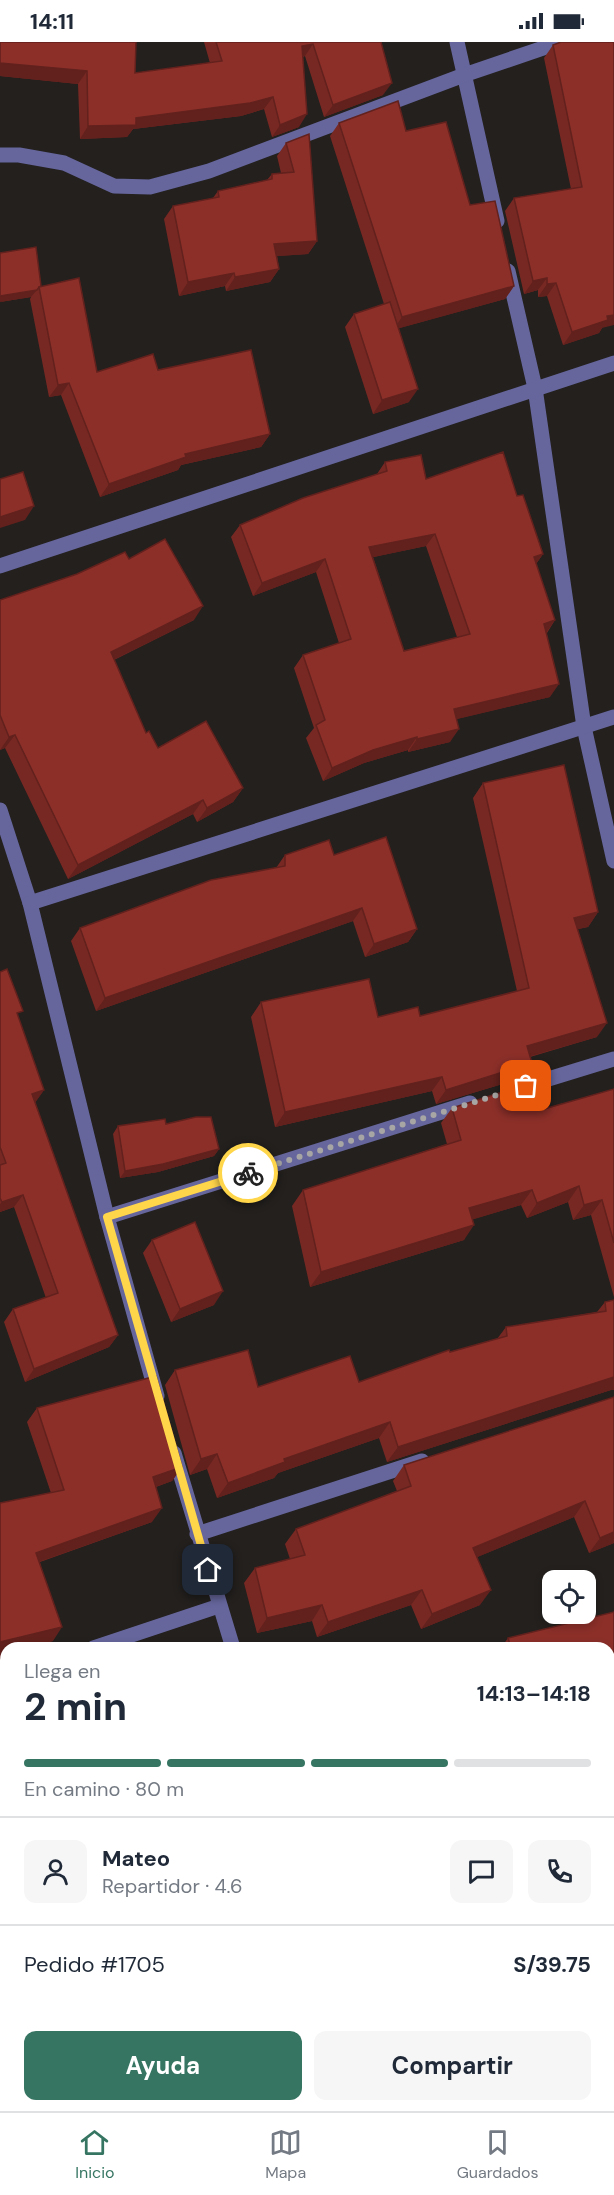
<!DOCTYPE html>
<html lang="es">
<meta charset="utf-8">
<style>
:root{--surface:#fff;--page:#f6f6f7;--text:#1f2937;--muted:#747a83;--line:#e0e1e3;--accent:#367562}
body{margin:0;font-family:"DM Sans",sans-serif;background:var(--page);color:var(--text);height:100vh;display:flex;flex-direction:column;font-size:22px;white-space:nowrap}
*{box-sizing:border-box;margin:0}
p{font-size:20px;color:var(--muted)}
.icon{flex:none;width:33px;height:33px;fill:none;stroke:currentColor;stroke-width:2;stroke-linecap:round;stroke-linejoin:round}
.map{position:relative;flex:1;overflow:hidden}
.drawer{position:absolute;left:0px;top:1600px;width:615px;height:470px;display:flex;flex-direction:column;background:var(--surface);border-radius:18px 18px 0 0;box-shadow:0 3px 9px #0003}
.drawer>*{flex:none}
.fabs{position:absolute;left:542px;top:1528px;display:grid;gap:12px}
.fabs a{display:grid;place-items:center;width:54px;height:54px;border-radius:12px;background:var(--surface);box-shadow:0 3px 9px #0003;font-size:30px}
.pin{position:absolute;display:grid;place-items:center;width:51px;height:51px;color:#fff;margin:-26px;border-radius:12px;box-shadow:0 3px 9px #0006}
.courier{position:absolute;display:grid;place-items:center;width:60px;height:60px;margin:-30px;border:4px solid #ffd54a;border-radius:50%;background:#fff;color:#222;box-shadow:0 2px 8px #0007}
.head em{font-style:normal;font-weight:700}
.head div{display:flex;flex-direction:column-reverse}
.head{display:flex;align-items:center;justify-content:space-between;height:102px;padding:0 24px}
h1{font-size:39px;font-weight:700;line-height:45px}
.bar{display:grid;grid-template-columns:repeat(4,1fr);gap:9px 6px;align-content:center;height:72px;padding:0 24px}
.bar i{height:8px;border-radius:4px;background:var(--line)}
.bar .on{background:var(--accent)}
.bar p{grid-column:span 4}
.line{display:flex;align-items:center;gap:15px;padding:0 24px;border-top:2px solid var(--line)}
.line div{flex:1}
.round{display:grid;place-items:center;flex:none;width:63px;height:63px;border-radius:12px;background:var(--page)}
.action{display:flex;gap:12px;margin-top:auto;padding:12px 24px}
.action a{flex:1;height:69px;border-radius:12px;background:var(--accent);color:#fff;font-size:24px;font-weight:700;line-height:69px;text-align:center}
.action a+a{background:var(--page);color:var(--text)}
.status{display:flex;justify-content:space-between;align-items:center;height:42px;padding:0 30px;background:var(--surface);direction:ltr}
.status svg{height:16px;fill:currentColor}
.tab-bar{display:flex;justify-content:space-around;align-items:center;height:84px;border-top:2px solid var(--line);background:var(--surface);font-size:16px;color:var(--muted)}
.tab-bar a{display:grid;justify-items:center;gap:3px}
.tab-bar .on{color:var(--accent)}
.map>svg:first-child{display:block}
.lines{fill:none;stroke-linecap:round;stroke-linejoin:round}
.minor{stroke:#66669d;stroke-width:15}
.wall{fill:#782823;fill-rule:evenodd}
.shaded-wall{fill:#62211d}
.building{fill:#8c2f29;stroke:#62211d;stroke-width:1.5;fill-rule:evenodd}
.done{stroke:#a8a6a4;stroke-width:6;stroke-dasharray:0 10.8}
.route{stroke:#ffd54a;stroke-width:8}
</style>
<div class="status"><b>14:11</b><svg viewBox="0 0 49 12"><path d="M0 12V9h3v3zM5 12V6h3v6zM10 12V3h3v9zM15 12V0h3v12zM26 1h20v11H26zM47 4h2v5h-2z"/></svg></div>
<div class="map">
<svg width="614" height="2069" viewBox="0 0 614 2069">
<rect width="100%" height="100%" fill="#23201e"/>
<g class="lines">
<!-- minor -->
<g class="minor">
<path d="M457,0l40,179"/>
<path d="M0,113h19l45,8 50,23 36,1 59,-16 255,-96 97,-33"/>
<path d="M508,229l27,117 49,339 30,134"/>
<path d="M0,524l614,-203"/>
<path d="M0,768l30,93 77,314 50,179"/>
<path d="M30,861l584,-186"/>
<path d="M519,1046l95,-29"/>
<path d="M107,1175l363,-114"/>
<path d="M174,1411l59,195"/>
<path d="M197,1492l225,-73"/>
<path d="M93,1606l126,-42"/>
<path d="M609,1950l5,-2"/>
<path d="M378,2064l2,5"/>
<path d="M0,2067v2"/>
<path d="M190,2069l14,-5"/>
</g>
</g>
<!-- wall -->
<g class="wall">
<path d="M0,0l135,31 75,-10 -6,-21h177l2,53 -59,22 -19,-61 -2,1 -4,70 -27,10 -8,-28 -23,7 -108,13 -6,8 -47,2 -2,-55 -78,-8z"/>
<path d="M561,0l41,286 -3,5 -36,12 -16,-49 -9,1v-7l-14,4 -19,-83 9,-13 57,-9 -27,-131 9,-13z"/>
<path d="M339,81l67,8 64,74 44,81 -9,13 -106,29 10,74 -36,12 -28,-87 9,-13 30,-10 -54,-168z"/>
<path d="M286,101l31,98 -9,13 -31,2 2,13 -9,13 -44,9 -1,-5 -46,10 -15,-77 9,-13 40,-8 5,-7 49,-11 5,-6 9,-1 -4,-17z"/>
<path d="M41,244l56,86 61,-2 112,64 -9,13 -80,18 -3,5 -78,27 -39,-102 -12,2 -19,-98 1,-2 -31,5z"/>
<path d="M385,420l41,17 91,17 26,58 -7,10 19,56 -8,13 3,64 -94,22 -6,23 -42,10v-2l-44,13 -41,18 -17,-43 8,-10 -20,-60 9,-13 36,-12 -23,-71 -63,24 -22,-59 9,-12 137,-51zM426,504l31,91 -53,14 -31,-94z"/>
<path d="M129,517l65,61 -80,40 32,73 12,15 85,40 -10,14 -36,20 -4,-8 -125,65 -63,-131 -5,2v-150z"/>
<path d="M483,741l115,129 -10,15 -10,2 19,108 -67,20 -8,21 -86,26 -4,-13 -157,36 -24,-110 10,-15 117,15 42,-1 97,-25 -44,-193z"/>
<path d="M285,813h49l83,74 -9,13 -43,15 -12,-36 -257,90 -25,-70 9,-13 196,-60z"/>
<path d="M0,930l18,46 26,72 -9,12 83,233 -9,12 -84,35 -21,-60 9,-13 33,-11 -32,-91 -14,5z"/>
<path d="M614,1047v208l-23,-82 -18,5 -5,-18 -41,16 -6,-13 -48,14 -9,21 -154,47 -18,-81 11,-16 144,-46 -6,-21 11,-15 92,1z"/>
<path d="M166,1082l53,25 -5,7 -56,16 -38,6 -7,-44 5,-8z"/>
<path d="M152,1198l62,65 -43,17 -28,-69z"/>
<path d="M614,1258v90h-3l-224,72 -8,-24 -101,35 -4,5 -57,20 -10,-29 -17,6 -25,-90 10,-15 83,17 101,-5 91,-30 47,-13 9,-12 91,-15 8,-10z"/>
<path d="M614,1355v148v-2l-25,10 -15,-36 -97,40 3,48 -59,24 -10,-24 -94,32 -5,-16 -55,12 -13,-50 11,-15 35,-9 -5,-15 11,-15 101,-38 -4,-10 11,-16z"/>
<path d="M37,1366l145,59 -10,14 -16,6 -4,35 -112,40 13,79 -51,12 -2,11 6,7v138l-6,2v-308l51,-10 -24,-71z"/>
<path d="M614,1570v92l-5,1v-57h-108l7,-10z"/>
<path d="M464,2064h145l5,5h-149z"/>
</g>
<!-- shaded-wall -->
<g class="shaded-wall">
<path d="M313,2l-8,12 -11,2 8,-12z"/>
<path d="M0,21l87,8 -9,13 -78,-8z"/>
<path d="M392,41l-9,12 -59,22 9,-12z"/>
<path d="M273,55l-9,12 -23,7 -108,13 -6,8 -47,2 8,-13 48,-8z"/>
<path d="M307,72l-8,13 -27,10 8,-12z"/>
<path d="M317,199l-9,13 -43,3 9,-13z"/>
<path d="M279,227l-9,13 -44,9 9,-14z"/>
<path d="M234,231l-9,13 -46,10 9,-14z"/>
<path d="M547,236l-9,12 -14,4 9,-13z"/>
<path d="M556,241l-9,13 -9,1 9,-13z"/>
<path d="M514,244l-9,13 -112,31 9,-13z"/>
<path d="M37,248l-6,7 -31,5v-6z"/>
<path d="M614,273v10l-12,3 -3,5 -36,12 9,-13 35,-16z"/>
<path d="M69,341l-8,12 -12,2 9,-12z"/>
<path d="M418,347l-9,13 -36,12 9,-14z"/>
<path d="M270,392l-9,13 -80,18 -3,5 -78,27 9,-13 76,-30z"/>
<path d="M34,464l-9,14 -25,8v-11z"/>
<path d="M435,492l-9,12 -66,14 9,-13z"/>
<path d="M543,512l-9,13v-10z"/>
<path d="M325,517l-9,13 -63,24 9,-13z"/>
<path d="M203,564l-9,14 -93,46 10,-14z"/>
<path d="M555,578l-9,13 -2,-9z"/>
<path d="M559,642l-9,13 -105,25 9,-13z"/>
<path d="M459,687l-9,13 -42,10 9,-13z"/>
<path d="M15,693l-10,13 -5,2 9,-13z"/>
<path d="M417,695l-9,13 -44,13 -41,18 9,-13 41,-18z"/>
<path d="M243,746l-10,14 -36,20 10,-14z"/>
<path d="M203,758l-10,14 -125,65 10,-14z"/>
<path d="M362,866l-9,13 -257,90 9,-13z"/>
<path d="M598,870l-10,15 -24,5 10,-14z"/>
<path d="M417,887l-9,13 -43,15 9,-13z"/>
<path d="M607,981l-10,14 -80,23 10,-14z"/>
<path d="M532,1021l-10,15 -86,26 10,-14z"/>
<path d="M442,1035l-10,14 -157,36 10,-15z"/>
<path d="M44,1048l-9,13 -3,-9z"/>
<path d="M219,1107l-5,7 -56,16 -38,6 5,-7z"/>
<path d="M579,1144l-11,16 -41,16 10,-15z"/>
<path d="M532,1148l-11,15 -63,19 11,-16z"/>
<path d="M23,1153l-9,12 -14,5v-8l2,-2z"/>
<path d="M602,1158l-11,15 -18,5 11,-15z"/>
<path d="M474,1183l-10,15 -154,47 11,-15z"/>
<path d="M223,1249l-9,14 -43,17 9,-13z"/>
<path d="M118,1293l-9,12 -84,35 9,-13z"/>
<path d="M614,1335v13h-3l-224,72 11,-15z"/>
<path d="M390,1380l-11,16 -101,35 -4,5 -57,20 11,-15 56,-24z"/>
<path d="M217,1412l-10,15 -17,6 11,-16z"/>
<path d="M182,1425l-10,14 -29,10 10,-14z"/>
<path d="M585,1459l-11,16 -111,46 10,-15z"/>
<path d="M162,1466l-10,14 -125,44 9,-13z"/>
<path d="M614,1490v11l-25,10 11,-15z"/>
<path d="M422,1548l-11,15 -94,32 11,-15z"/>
<path d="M491,1548l-11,15 -59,24 11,-15z"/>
<path d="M322,1563l-10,16 -55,12 10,-15z"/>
<path d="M62,1585l-9,14 -32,7h-15v4l-6,2v-12z"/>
<path d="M614,1649v13l-5,1v-13z"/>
<path d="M6,1756v11l-6,2v-12z"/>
</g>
<!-- building -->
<g class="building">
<path d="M0,0h136l-1,31 87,-12 -6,-19h165l11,41 -59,22 -20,-61 -11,2 5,68 -27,11 -7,-28 -23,6 -114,15v7l-48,1 -1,-55 -87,-8z"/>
<path d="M561,0h53v273l-7,1 1,4 -36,12 -16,-49 -9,1v-6l-14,3 -19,-83 68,-11 -29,-142z"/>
<path d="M398,59l8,30 40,-9 24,83 25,-4 19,85 -112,31 -63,-194z"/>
<path d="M309,92l8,107 -43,3 5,25 -44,8 -1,-4 -46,9 -15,-76 46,-9 -1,-6 54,-12v-5l22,-2 -8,-29z"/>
<path d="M36,205l5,39 -2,1 -2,3 -37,6v-43z"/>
<path d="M79,236l18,94 56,-18 5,16 93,-20 19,84 -85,20 1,3 -77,27 -40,-101 -11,2 -19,-98z"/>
<path d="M390,260l28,87 -36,11 -28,-86z"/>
<path d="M503,410l14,44 6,-1 20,59 -9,3 21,63 -11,4 15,60 -105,25 5,20 -42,10v-2l-44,13 -41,18 -16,-43 9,-5 -22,-65 48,-16 -26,-80 -63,24 -22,-58 63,-27 84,-27 -2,-9 36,-7 5,24zM435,492l35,100 -66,17 -35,-104z"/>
<path d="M23,430l11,34 -34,11v-38z"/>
<path d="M165,497l38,67 -92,46 35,81 3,-2 9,17 48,-27 37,67 -36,20 -4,-8 -125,65 -63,-130 -6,2 -9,-22v-115l77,-26 48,-22 4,7z"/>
<path d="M564,723l34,147 -24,6 33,105 -80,23 5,17 -86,27 -4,-13 -157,35 -24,-110 108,-23 9,38 40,-10 2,9 109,-28 -46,-205z"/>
<path d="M386,795l31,92 -43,15 -12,-36 -257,90 -25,-70 131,-48 74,-14v-11l44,-15 5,15z"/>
<path d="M7,927l16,42 -6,2 27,77 -12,4 86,241 -84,34 -21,-60 45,-16 -35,-98 -21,7 -2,-4v-33l6,-2 -6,-16v-175z"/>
<path d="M537,1039l7,28 70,-20v154l-12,-43 -18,5 -5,-19 -42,17 -5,-13 -63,18 5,17 -153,47 -18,-82 158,-50 -9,-32z"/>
<path d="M196,1075h15l8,32 -56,15 -38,7 -7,-45 47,-7 1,5z"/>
<path d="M195,1180l28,69 -43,18 -28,-69z"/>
<path d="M614,1258v77l-216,70 -8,-25 -106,37 1,3 -57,21 -11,-29 -16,5 -26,-89 73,-20 10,37 92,-31 9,26 90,-32 1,2 57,-16 -1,-9 100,-16 -1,-9z"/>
<path d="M156,1334l26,91 -29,10 9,31 -126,45 26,74 -62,15v-139l64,-13 -27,-82z"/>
<path d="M614,1355v135l-14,6 -15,-37 -112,47 18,42 -59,24 -10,-24 -94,32 -6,-17 -55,13 -12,-50 50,-13 -9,-26 115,-43 -7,-21z"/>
<path d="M614,1570v79l-5,1v-44h-98l-3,-10z"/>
<path d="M0,1604l2,10 -2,8 6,7v127l-6,1z"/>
<path d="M609,2042l5,27h-132l-1,-5h128z"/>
<path d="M293,2064h43l1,5h-60z"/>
</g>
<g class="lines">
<!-- done -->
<path class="done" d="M248,1131l278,-87"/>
<!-- route -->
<path class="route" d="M208,1528l-101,-353 141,-44"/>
</g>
</svg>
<div class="fabs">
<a><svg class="icon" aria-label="locate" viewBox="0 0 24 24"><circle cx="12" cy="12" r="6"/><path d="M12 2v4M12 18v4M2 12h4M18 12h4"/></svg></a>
</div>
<div class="pin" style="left:526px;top:1044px;background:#ea580c"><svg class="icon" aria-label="bag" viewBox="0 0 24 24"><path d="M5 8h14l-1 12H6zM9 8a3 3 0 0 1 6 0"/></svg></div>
<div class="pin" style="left:208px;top:1528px;background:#1f2937"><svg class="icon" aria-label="home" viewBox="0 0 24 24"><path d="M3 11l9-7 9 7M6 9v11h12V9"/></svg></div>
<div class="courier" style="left:248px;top:1131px"><svg class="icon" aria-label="bike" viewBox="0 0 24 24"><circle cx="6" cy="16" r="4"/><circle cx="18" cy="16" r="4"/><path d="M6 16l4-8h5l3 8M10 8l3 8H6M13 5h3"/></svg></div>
<section class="drawer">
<div class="head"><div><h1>2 min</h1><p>Llega en</p></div><em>14:13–14:18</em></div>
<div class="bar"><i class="on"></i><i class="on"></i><i class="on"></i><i></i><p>En camino · 80 m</p></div>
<div class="line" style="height:108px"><a class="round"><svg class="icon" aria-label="person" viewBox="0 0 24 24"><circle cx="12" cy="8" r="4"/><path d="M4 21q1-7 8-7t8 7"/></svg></a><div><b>Mateo</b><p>Repartidor · 4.6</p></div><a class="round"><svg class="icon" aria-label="chat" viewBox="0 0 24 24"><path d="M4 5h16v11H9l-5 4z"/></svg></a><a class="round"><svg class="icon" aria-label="phone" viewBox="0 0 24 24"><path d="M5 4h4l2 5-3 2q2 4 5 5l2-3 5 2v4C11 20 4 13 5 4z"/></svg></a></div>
<div class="line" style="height:78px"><div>Pedido #1705</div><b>S/39.75</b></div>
<div class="action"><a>Ayuda</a><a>Compartir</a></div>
</section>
</div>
<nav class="tab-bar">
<a class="on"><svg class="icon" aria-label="home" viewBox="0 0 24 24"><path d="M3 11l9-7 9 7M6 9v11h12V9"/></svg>Inicio</a>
<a><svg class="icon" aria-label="map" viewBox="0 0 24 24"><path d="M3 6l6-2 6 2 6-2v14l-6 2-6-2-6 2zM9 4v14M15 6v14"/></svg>Mapa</a>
<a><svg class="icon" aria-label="saved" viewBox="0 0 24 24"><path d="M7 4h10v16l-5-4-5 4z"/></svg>Guardados</a>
</nav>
